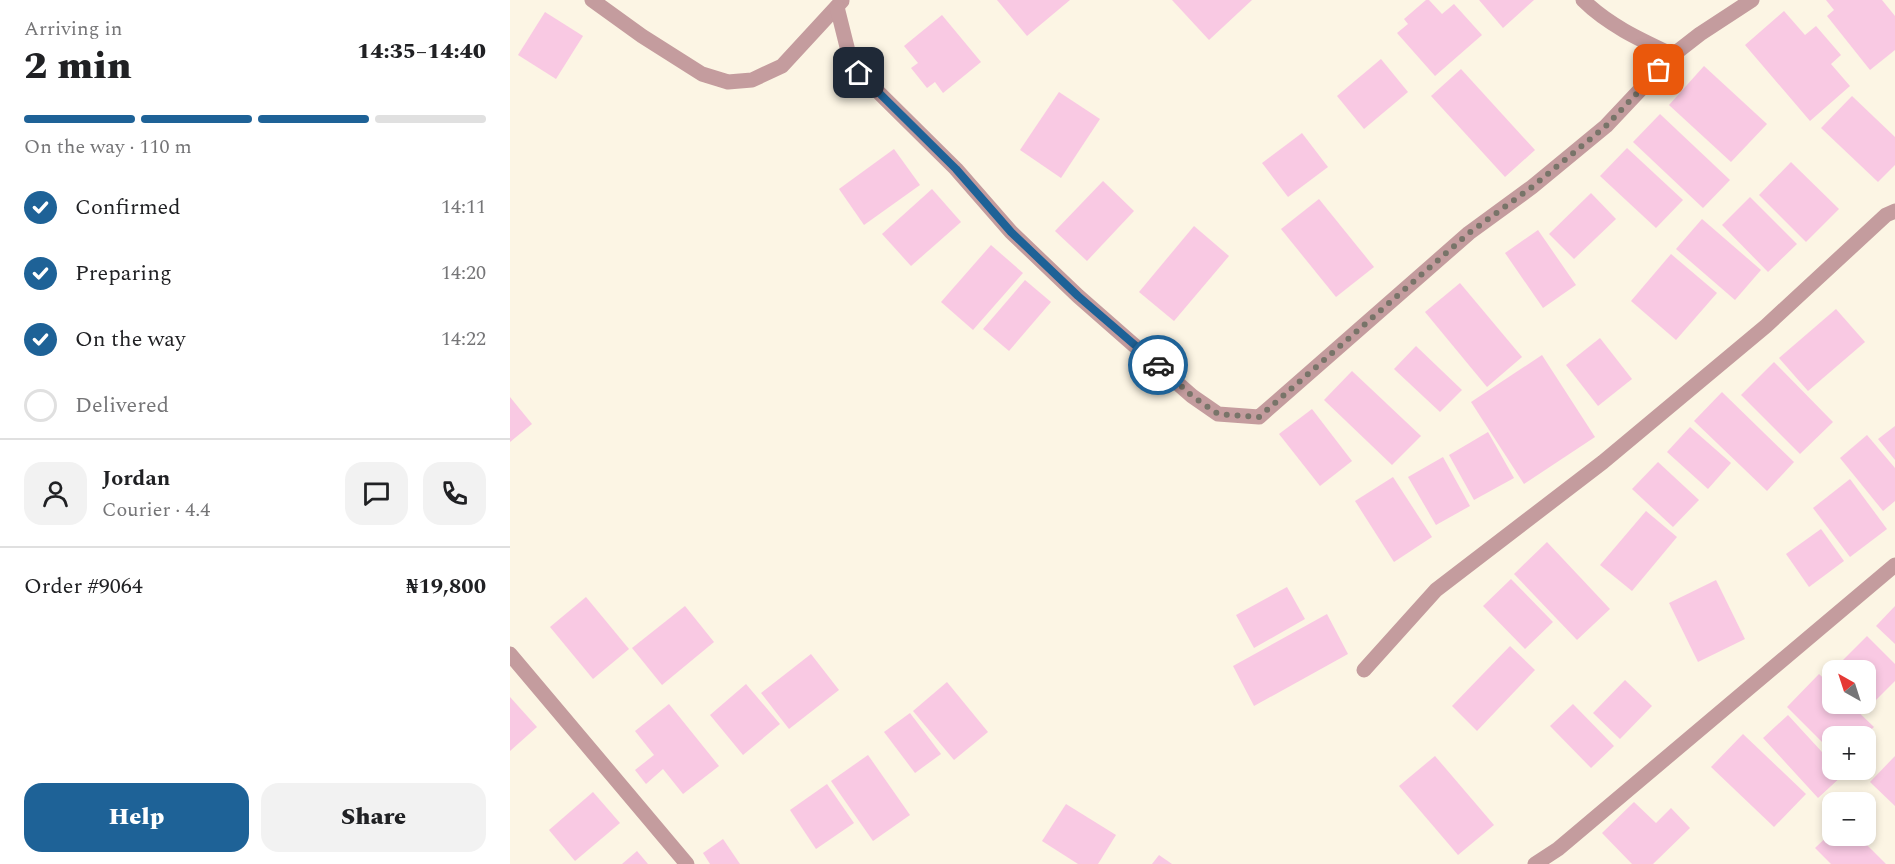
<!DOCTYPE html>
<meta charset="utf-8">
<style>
:root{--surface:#fff;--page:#f2f2f2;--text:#202124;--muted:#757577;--line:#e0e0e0;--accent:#1e6297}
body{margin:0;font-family:Spectral,serif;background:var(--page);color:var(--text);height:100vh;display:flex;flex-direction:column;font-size:22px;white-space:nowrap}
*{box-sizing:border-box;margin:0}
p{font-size:20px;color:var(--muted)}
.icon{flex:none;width:33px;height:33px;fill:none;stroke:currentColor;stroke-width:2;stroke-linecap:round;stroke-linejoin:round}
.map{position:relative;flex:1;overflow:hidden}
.drawer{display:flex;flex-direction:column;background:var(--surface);width:510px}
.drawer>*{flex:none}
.needle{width:39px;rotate:321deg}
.buttons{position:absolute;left:1312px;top:660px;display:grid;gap:12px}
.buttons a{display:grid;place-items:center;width:54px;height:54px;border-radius:12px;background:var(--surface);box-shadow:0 3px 9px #0003;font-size:30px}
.pin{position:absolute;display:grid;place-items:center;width:51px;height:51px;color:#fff;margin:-26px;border-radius:12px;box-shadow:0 3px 9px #0006}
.courier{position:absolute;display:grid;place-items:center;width:60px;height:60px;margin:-30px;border:4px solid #1e6297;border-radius:50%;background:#fff;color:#222;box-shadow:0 2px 8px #0007}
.head em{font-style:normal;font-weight:800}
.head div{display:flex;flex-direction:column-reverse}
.head{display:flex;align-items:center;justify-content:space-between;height:102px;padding:0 24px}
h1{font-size:39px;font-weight:800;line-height:45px}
.bar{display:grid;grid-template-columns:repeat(4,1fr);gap:9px 6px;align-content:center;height:72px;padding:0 24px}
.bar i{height:8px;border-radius:4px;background:var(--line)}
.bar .selected{background:var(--accent)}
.bar p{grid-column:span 4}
.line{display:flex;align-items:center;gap:15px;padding:0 24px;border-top:2px solid var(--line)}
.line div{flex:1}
.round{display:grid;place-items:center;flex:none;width:63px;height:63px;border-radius:18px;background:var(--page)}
ol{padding:0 24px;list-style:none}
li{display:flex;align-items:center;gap:18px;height:66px}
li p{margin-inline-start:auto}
li .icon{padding:6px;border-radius:50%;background:var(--accent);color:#fff;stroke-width:4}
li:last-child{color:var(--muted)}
li i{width:33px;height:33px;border:3px solid var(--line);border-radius:50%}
.button{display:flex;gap:12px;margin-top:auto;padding:12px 24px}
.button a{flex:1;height:69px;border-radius:18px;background:var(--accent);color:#fff;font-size:24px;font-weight:800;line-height:69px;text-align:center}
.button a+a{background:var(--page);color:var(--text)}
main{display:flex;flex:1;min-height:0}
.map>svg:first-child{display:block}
.building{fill:#f9c9e3}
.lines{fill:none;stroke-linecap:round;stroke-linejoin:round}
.minor{stroke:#c49c9e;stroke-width:15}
.done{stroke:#787469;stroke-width:6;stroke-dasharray:0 10.8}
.route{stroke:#1e6297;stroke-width:8}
</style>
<main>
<section class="drawer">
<div class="head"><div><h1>2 min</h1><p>Arriving in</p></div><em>14:35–14:40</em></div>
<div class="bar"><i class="selected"></i><i class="selected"></i><i class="selected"></i><i></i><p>On the way · 110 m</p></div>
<ol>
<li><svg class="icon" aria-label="check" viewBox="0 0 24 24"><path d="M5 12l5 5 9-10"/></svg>Confirmed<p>14:11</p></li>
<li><svg class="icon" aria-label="check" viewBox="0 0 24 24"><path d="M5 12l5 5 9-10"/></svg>Preparing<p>14:20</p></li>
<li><svg class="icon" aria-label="check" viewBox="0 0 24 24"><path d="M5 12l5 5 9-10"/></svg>On the way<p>14:22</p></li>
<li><i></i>Delivered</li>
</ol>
<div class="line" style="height:108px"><a class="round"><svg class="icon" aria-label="person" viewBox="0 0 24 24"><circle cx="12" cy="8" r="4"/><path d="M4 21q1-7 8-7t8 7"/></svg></a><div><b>Jordan</b><p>Courier · 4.4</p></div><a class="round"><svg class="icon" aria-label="chat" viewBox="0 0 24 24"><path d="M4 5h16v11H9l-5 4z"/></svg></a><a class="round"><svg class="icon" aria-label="phone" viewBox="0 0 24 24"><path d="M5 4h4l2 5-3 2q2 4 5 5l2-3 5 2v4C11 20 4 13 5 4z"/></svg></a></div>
<div class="line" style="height:78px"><div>Order #9064</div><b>₦19,800</b></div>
<div class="button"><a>Help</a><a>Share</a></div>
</section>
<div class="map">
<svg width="1385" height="864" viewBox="0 0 1385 864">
<rect width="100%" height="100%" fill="#fcf5e4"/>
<!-- building -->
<g class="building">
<path d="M487,0h73l-43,36z"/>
<path d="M662,0h80l-43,40z"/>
<path d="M916,0h3l13,14 12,-10 28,31 -47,41 -38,-43 11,-9 -4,-5z"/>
<path d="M969,0h55l-31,28z"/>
<path d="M1316,0h56l13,16v34l-25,20 -43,-54 7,-6z"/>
<path d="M1274,11l21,24 11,-9 25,29 -10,9 19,22 -40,35 -65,-76z"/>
<path d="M35,12l38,24 -27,43 -38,-24z"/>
<path d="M432,15l39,47 -38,31 -8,-11 -8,6 -16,-20 7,-5 -14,-17z"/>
<path d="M871,59l27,33 -44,37 -27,-33z"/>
<path d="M1194,66l63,58 -36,38 -62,-57z"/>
<path d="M951,69l74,81 -30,27 -74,-81z"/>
<path d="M549,92l41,27 -39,59 -41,-28z"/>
<path d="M1342,96l43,41v28l-17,17 -57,-54z"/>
<path d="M1150,114l70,66 -27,28 -70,-66z"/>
<path d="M792,133l26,34 -40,30 -26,-34z"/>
<path d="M1117,148l56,52 -27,28 -56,-52z"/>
<path d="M384,149l26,36 -56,40 -25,-36z"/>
<path d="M1281,162l48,47 -33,33 -47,-47z"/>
<path d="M593,181l31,30 -47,50 -32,-30z"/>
<path d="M422,189l29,33 -50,44 -29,-32z"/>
<path d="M1081,193l25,26 -42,40 -25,-25z"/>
<path d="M1240,197l47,47 -29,28 -46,-47z"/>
<path d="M809,199l55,68 -38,30 -55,-68z"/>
<path d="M1192,219l59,51 -26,30 -59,-51z"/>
<path d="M684,226l35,30 -55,65 -35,-29z"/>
<path d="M1028,230l38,55 -33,23 -38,-55z"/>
<path d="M481,245l32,28 -50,57 -32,-28z"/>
<path d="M1161,254l46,39 -41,47 -45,-39z"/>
<path d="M515,280l26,22 -42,49 -26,-22z"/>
<path d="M950,283l62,74 -35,30 -62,-75z"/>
<path d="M1326,309l29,33 -57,49 -29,-33z"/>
<path d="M1090,338l32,41 -34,27 -32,-41z"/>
<path d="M906,346l46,44 -22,22 -46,-43z"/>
<path d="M1032,355l53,82 -71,47 -53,-82z"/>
<path d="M1264,362l59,60 -33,32 -59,-59z"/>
<path d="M842,371l69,65 -29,29 -68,-65z"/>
<path d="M1212,392l72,70 -27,29 -73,-70z"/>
<path d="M0,397l22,27 -22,18z"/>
<path d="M802,409l40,52 -32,25 -41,-52z"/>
<path d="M1385,426v34l-17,-21z"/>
<path d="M1180,427l41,36 -23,26 -41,-37z"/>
<path d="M978,432l26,46 -40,22 -25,-45z"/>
<path d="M1357,435l28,33v33l-12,10 -43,-53z"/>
<path d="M933,457l27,49 -34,19 -28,-48z"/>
<path d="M1148,462l41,38 -26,27 -41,-38z"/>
<path d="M883,477l39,60 -38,25 -39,-61z"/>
<path d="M1340,479l37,50 -37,28 -37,-49z"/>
<path d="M1136,511l31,26 -45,54 -32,-26z"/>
<path d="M1311,529l23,32 -35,26 -23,-33z"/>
<path d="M1037,542l63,67 -33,31 -63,-66z"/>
<path d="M1001,579l42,43 -28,27 -42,-43z"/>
<path d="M1206,580l29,59 -47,23 -29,-59z"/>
<path d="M777,587l18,32 -51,29 -18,-33z"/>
<path d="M76,597l43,52 -36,30 -43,-52z"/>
<path d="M175,606l29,36 -52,43 -30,-37z"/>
<path d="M1385,606v38l-19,-18z"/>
<path d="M817,614l21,40 -94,52 -21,-40z"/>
<path d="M1357,636l28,28v17l-22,22 -7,-7v-26h-26l-4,-3z"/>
<path d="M1000,646l25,24 -58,61 -25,-25z"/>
<path d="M301,654l28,36 -50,39 -28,-36z"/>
<path d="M1309,674l14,13v17h17l24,23 -10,9h-31v17l-46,-46z"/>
<path d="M1115,680l27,26 -32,33 -27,-26z"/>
<path d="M437,682l41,50 -34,28 -41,-49z"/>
<path d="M236,684l34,40 -37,31 -33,-40z"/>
<path d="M0,697l27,30 -27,24z"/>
<path d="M159,704l50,62 -36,28 -20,-25 -17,15 -11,-14 19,-15 -19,-24z"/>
<path d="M1063,704l41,42 -23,22 -41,-42z"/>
<path d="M400,713l31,41 -26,19 -31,-41z"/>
<path d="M1278,715l45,49v6h5l5,5 -25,23 -55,-60z"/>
<path d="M1233,734l63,60 -32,33 -63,-60z"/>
<path d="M358,755l42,60 -37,26 -42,-60z"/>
<path d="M925,756l59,69 -36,30 -59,-69z"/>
<path d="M1385,756v50l-25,-24z"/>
<path d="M317,784l27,39 -38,26 -26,-39z"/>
<path d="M83,792l27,31 -45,38 -26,-31z"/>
<path d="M1124,802l22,21 15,-15 19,20 -37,36h-21l-30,-31z"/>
<path d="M556,804l50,31 -18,29h-20l-36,-23z"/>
<path d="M1323,831v5h25l28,28h-55l-16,-16z"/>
<path d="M213,839l17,25h-30l-7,-11z"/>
<path d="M127,851l11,13h-26z"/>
<path d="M649,855l13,9h-20z"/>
</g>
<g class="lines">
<!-- minor -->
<g class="minor">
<path d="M82,0l50,36 60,38 26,8 24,-2 30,-14 60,-65"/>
<path d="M1073,0c25,25 58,40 90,55"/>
<path d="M327,7l12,48 10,18 97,96 55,63 67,64 114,100 26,18 41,3 210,-184 63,-46 74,-61 67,-71 27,-21 52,-34"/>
<path d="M0,654l177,210"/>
<path d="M854,670l72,-80 167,-128 163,-136 120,-111 9,-4"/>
<path d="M1025,864l23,-15 337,-284"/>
</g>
</g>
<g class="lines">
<!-- done -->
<path class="done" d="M648,365l34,31 26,18 41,3 210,-184 63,-46 74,-61 53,-56"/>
<!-- route -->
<path class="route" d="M349,73l97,96 55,63 67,64 80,69"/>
</g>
</svg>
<div class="buttons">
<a><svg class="needle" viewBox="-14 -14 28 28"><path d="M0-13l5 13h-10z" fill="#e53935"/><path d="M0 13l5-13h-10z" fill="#757577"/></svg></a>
<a>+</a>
<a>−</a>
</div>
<div class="pin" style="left:1149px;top:70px;background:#ea580c"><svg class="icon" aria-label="bag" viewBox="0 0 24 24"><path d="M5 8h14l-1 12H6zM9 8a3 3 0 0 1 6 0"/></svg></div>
<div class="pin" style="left:349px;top:73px;background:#1f2937"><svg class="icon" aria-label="home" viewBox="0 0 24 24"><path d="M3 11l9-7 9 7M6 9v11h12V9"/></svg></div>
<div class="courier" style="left:648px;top:365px"><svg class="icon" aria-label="car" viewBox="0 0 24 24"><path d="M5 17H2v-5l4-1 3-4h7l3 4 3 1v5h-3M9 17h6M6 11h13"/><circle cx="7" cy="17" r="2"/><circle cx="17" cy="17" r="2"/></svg></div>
</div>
</main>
